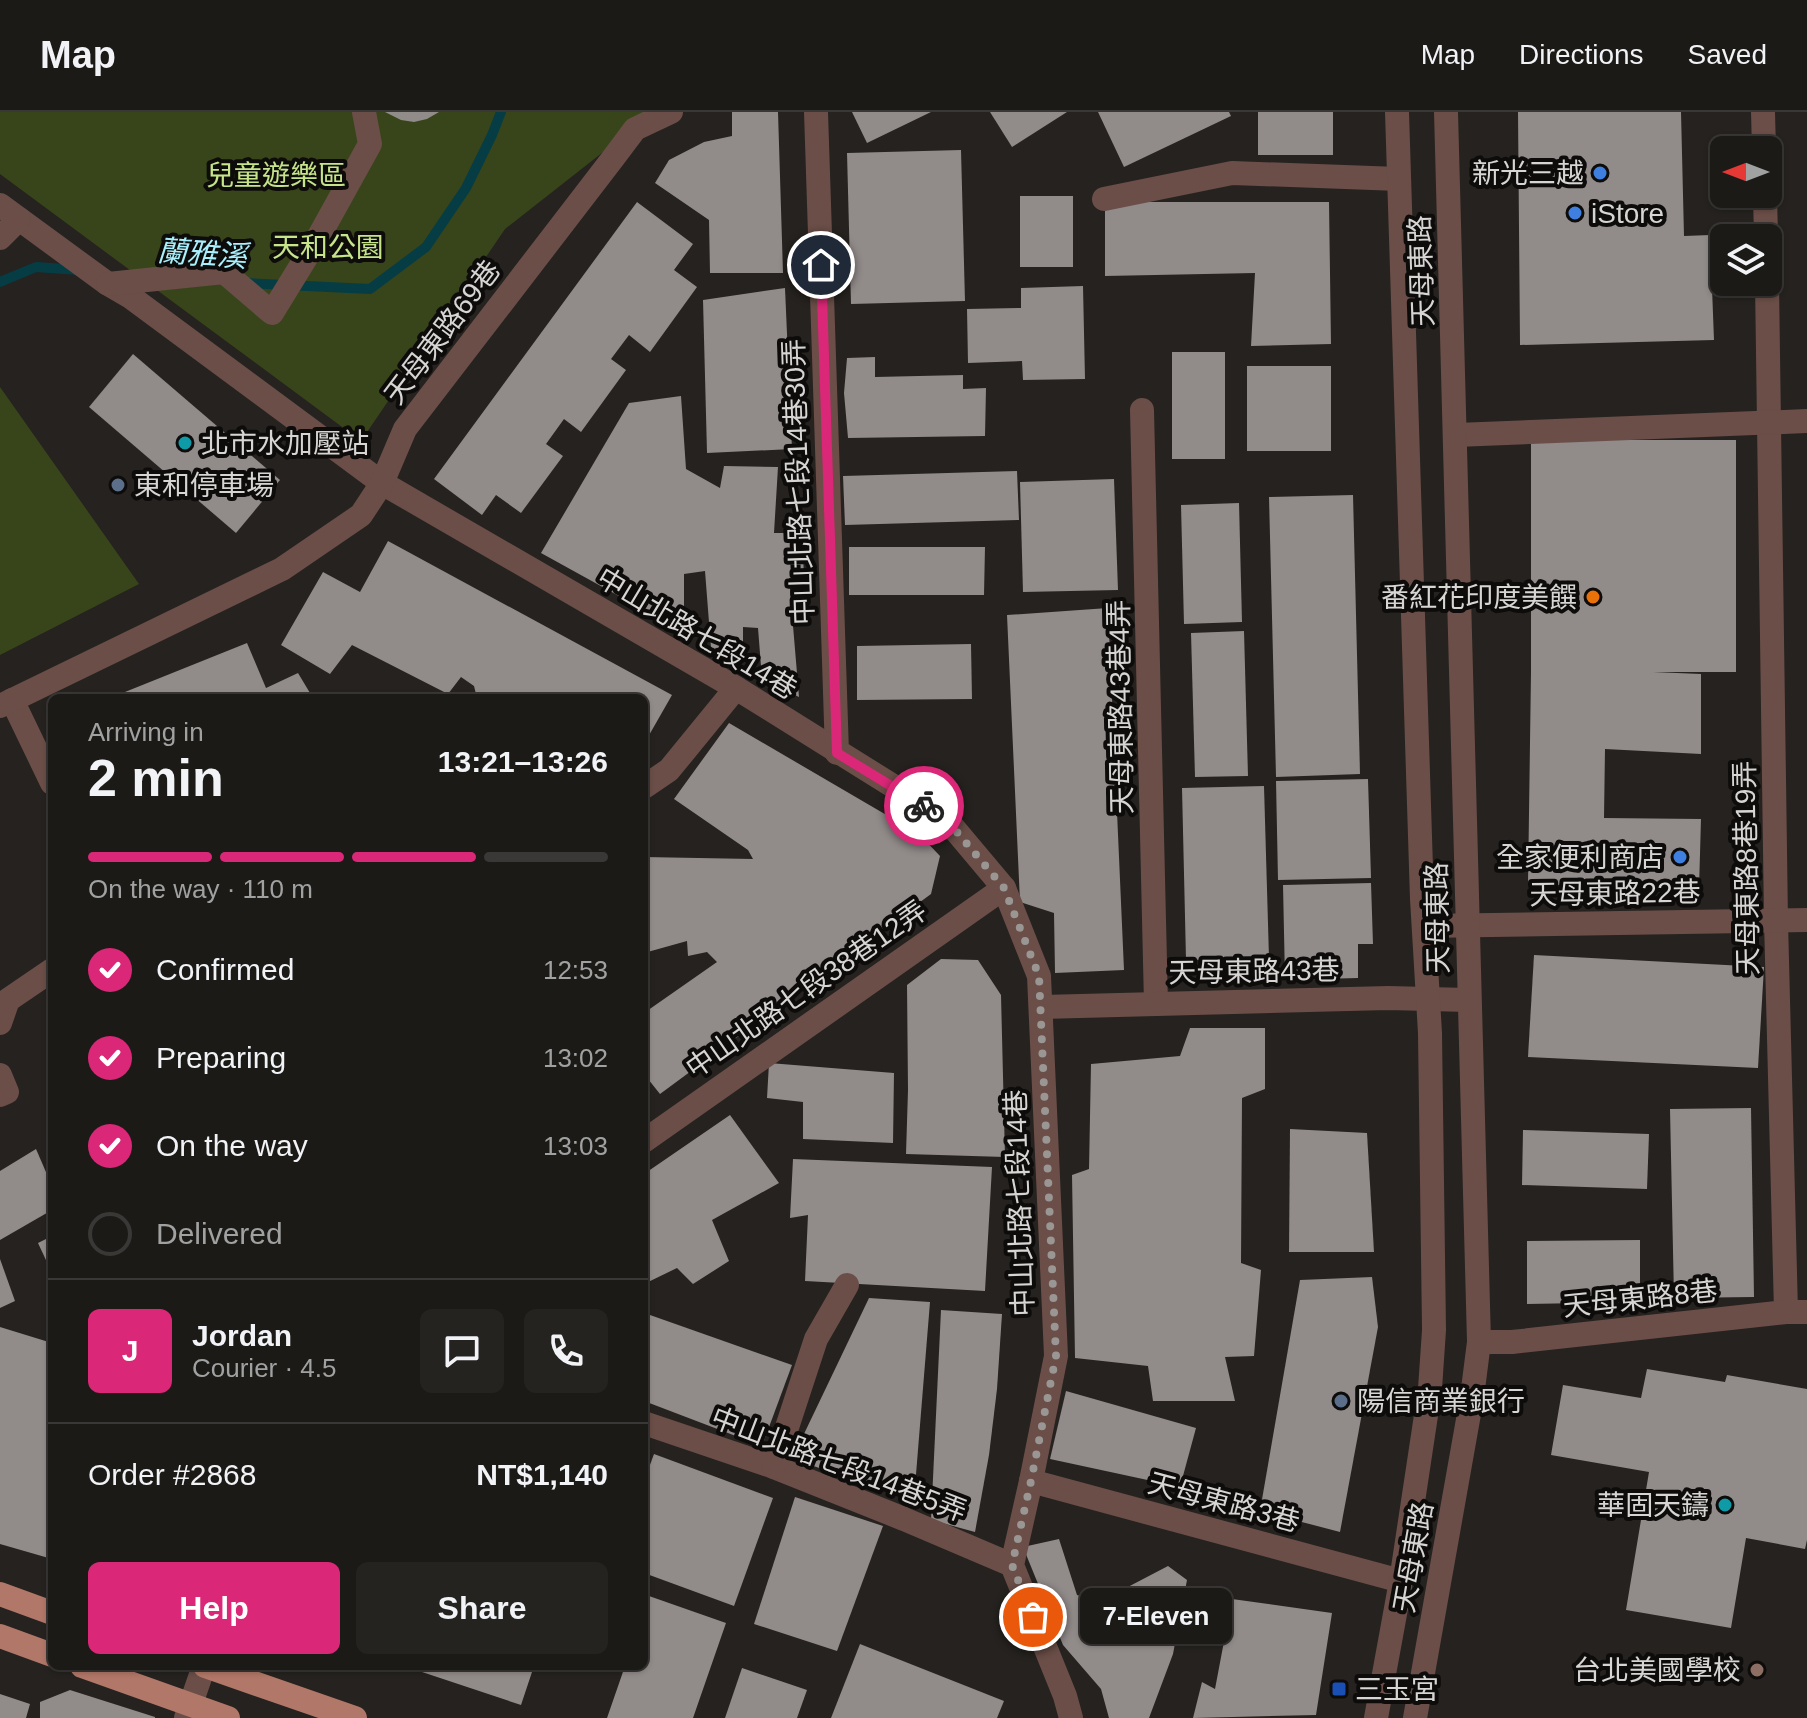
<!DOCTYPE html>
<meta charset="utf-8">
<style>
:root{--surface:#1c1a17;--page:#252320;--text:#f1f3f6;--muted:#a0a1a1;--line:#3a3836;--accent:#db2777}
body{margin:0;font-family:Arial,"Noto Sans TC",sans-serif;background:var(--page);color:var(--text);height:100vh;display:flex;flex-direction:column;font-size:30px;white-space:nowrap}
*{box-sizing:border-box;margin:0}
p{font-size:26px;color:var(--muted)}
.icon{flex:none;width:44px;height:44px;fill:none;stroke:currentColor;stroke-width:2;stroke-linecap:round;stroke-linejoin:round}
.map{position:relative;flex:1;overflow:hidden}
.drawer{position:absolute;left:48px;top:582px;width:600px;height:976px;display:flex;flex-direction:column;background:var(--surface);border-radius:12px;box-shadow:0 2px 6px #0004,0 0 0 2px var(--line)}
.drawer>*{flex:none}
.needle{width:52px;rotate:270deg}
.buttons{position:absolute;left:1710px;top:24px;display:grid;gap:16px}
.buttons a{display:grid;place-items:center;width:72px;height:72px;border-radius:12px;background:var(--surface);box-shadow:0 2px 6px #0004,0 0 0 2px var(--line);font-size:40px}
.pin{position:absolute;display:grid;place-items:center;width:68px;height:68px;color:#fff;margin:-34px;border:4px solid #fff;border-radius:50%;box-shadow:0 2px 8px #0007}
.courier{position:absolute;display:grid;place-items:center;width:80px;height:80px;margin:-40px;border:6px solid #db2777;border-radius:50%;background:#fff;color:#222;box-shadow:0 2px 10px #0007}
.bubble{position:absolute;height:56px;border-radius:12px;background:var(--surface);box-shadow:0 2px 6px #0004,0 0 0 2px var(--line);font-size:26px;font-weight:600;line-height:56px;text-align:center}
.summary em{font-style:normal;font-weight:600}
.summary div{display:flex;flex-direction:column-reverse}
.summary{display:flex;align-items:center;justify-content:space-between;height:136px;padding:0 40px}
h1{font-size:52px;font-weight:600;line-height:60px}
.bar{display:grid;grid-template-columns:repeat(4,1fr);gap:12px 8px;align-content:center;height:96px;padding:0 40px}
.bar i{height:10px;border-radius:6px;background:var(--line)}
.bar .active{background:var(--accent)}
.bar p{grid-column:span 4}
.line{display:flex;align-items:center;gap:20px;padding:0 40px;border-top:2px solid var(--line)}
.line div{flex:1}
.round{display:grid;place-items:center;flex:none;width:84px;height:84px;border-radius:12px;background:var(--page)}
ol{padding:0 40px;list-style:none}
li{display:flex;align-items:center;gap:24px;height:88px}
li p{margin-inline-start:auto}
li .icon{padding:8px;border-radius:50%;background:var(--accent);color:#fff;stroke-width:4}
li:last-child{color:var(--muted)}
li i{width:44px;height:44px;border:4px solid var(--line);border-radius:50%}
.cta{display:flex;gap:16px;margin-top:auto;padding:16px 40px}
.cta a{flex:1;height:92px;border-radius:12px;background:var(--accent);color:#fff;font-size:32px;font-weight:600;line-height:92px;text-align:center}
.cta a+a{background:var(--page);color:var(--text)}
header{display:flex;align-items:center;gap:48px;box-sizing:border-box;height:112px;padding:0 40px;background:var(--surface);border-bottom:2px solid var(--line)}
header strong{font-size:38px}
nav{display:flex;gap:44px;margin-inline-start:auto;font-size:28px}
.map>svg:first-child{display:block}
.green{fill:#38451a}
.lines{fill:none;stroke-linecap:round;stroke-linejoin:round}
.stream{stroke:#063d45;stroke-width:10}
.building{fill:#918b8a}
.minor{stroke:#6a4e47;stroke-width:24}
.major{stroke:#b17768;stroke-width:24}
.done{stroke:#999694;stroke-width:8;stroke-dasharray:0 14.4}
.route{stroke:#db2777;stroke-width:10}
.shop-dot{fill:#3f7fe0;stroke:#0d0c0b;stroke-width:3}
.culture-dot{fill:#0f9aa8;stroke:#0d0c0b;stroke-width:3}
.service-dot{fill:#5c6f8a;stroke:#0d0c0b;stroke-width:3}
.food-dot{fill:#e8710a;stroke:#0d0c0b;stroke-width:3}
.education-dot{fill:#8d6e63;stroke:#0d0c0b;stroke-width:3}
.transit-dot{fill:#1a4fb4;stroke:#0d0c0b;stroke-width:3}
.labels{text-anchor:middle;stroke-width:8;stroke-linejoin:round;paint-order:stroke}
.poi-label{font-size:28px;fill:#d7d5d3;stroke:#0d0c0b;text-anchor:end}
.park-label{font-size:28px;fill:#c6e489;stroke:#0d0c0b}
.street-label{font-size:28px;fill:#d7d5d3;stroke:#0d0c0b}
.water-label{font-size:30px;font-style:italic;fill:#a9f0fd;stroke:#0d0c0b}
</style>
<header>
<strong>Map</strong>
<nav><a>Map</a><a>Directions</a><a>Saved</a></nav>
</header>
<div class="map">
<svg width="1807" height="1606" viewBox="0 0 1807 1606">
<rect width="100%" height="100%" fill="#25221f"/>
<!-- green -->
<g class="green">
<path d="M0,0h654l-149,117 -144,212 -361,-267z"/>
<path d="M0,275l139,197 -139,71z"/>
</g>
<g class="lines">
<!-- stream -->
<g class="stream">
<path d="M0,170l36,-15 43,3"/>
<path d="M246,171l124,6 56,-42 40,-59 26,-53 9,-23"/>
</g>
</g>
<!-- building -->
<g class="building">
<path d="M385,0h54l-12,7 -13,3 -13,-2z"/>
<path d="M732,0h46l5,161h-73l-1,-53 -54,-37 14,-23 35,-18 28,-6z"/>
<path d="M852,0h79l-64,31z"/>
<path d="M990,0h77l-55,35z"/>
<path d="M1098,0h131l2,4 -107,51z"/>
<rect x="1258" y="0" width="75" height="43"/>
<path d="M1518,0h163l3,124 26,-1 4,105 -194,5z"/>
<path d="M961,38l4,151 -114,3 -4,-151z"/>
<rect x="1020" y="84" width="53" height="71"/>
<path d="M637,90l56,42 -19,26 23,17 -47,65 -21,-17 -18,24 15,11 -45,62 -17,-13 -18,25 17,12 -42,57 -25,-18 -14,20 -48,-36z"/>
<path d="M1105,90h224l2,142 -80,2 4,-73 -150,3z"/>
<path d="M1083,174l2,93 -62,1 -1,-19 -54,2 -1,-54 54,-1v-20z"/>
<path d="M785,176l7,161 -85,4 -4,-153z"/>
<rect x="1172" y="240" width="53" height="107"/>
<path d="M133,242l147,126 -44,53 -147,-126z"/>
<path d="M875,245v20l88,-2v14l23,-1 -1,48 -137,2 -4,-45 3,-35z"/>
<rect x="1247" y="254" width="84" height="85"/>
<path d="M681,284l5,73 34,19 4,-22 54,1 -4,66h28l2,44 -15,1 10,119 -37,-18 -4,-51 -15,-1v33l-32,-12 -6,-77 -21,3v53l-38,-16 -105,-58 88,-150z"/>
<path d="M1531,328h205v232h-83l48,2v80l-96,-5 -1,69 97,1 -2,70 -171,-5 3,-212z"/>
<path d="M1017,359l2,49 -174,5 -2,-49z"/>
<path d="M1114,367l4,111 -95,2 -3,-110z"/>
<path d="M1353,383l7,279 -84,3 -7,-280z"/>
<path d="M1239,391l3,119 -58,2 -3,-119z"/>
<path d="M388,429l284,154 -28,49v-46h-167l-3,-12 -13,-9 -13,17 -96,-49 -22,29 -49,-29 42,-73 37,20z"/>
<path d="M849,435h136l-1,48h-135z"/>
<path d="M1108,496l16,362 -69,3 -1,-60 -34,-11 -13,-287z"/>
<path d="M1244,519l4,145 -53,1 -4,-144z"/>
<path d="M247,531l19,45 32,-15 15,25h-203z"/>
<path d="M971,532l1,55 -115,1v-54z"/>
<path d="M729,611l190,111 21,22 -9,38 -271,200 -16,-20v-61l73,-51 -10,-10 -19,4 -1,-15 -43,12v-96l109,2 -5,-9 -74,-51z"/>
<path d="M1368,667l3,99 -93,2 -2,-99z"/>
<path d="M1264,674l5,172 -83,2 -4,-172z"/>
<path d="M1371,771l2,61h-15v34l-73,2 -2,-95z"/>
<path d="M1534,843l230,12 -6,101 -230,-11z"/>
<path d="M941,847l37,1 23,35 4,162 -99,-3 2,-64 -1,-105z"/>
<path d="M1190,916h75v61l-23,9 -1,165 20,7 -7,86 -29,1 10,44h-82l-5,-35 -73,-8 -3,-183 17,-6 2,-105 89,-8z"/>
<path d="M769,951l125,10 -1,70 -90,-4v-37l-36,-4z"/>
<path d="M1751,996l3,189 -80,1 -4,-189z"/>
<path d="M730,1003l49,68 -67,37 17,41 -36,23 -16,-16 -33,16v-110z"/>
<path d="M1290,1017l77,4 7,119h-85z"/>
<path d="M1523,1018l126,4 -2,55 -125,-4z"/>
<path d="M36,1037l16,37v24l-52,30v-69z"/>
<path d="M793,1047l199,8 -7,124 -180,-10 3,-66 -18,3z"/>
<path d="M52,1124v37l-14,-30z"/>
<path d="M1640,1128v62l-113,2v-63z"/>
<path d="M0,1147l15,42 -15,7z"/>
<path d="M1372,1165l6,50 -38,205 -80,-21 40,-231z"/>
<path d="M869,1186l61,4 -16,197 -122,-40z"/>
<path d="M941,1198l61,4 -5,75 -8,66 -14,77 -44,-12z"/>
<path d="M650,1203l142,50 -30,81 -118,-45v-59z"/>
<path d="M0,1215l52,16v216l-52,-15z"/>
<path d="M1647,1257l78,13 2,-7 80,14v151l-2,9 -59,-11 -15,90 -105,-18 23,-138 -98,-17 12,-70 78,13z"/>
<path d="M1066,1279l130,37 -16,59 -130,-28z"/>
<path d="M654,1342l119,44 -39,108 -90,-33v-92z"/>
<path d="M795,1385l88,29 -46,125 -83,-27z"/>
<path d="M1059,1427l18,56 24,6 67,-35 19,14 -14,74 -24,64h-40l-8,-29 -38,-44 -40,-98z"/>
<path d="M649,1484l77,27 -33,95h-86l18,-52h19v-55z"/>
<path d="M1232,1487l100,14 -16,102 -123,3 9,-36 13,7z"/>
<path d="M860,1532l144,57 -7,17h-166z"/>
<path d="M404,1554h130l-13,39z"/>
<path d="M742,1556l65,22 -10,28h-72z"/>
<path d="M70,1578l85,27v1h-115v-16z"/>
<path d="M0,1582l30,10 -4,14h-26z"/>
</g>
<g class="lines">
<!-- minor -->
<g class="minor">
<path d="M816,0l21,641"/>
<path d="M1763,0l1,38"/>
<path d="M1765,82l1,44"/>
<path d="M1104,87l128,-26 167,6"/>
<path d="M0,93l108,79 24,14 250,185 354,205 210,131 58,69 35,88 17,380 -25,125 -19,84 53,131 6,22"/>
<path d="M0,126l19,-19"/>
<path d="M1767,170l9,639 10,391"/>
<path d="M108,172l116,-12 48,41 46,-75 52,-94 -6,-32"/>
<path d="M1142,298l14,594"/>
<path d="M1456,323l351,-14"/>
<path d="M12,588l40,83"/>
<path d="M0,594l282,-137 79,-54 21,-32 23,-54 209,-272 21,-28 36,-17"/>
<path d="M644,675l25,-17 67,-82"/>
<path d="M1424,814l383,-6"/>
<path d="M1042,895l346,-9 81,2"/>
<path d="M0,911l8,-23 44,-30"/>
<path d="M0,963l7,17 -7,3"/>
<path d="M644,1029l360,-253"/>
<path d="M1479,1230h33l274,-30h21"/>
<path d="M644,1311l130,44 130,52 108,46"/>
<path d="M774,1355l42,-128 31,-54"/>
<path d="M1031,1369l370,100"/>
<path d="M186,1606l18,-52"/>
<path d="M1376,1606l25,-137 29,-192 4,-59 -4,-297 -8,-134 -25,-787"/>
<path d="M1415,1606l57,-321 7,-55 -33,-1230"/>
</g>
<!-- major -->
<g class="major">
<path d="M0,1482l52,19"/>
<path d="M0,1524l52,19"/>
<path d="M82,1554l146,52"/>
<path d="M205,1554l150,52"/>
</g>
</g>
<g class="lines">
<!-- done -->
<path class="done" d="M924,694l22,13 58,69 35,88 17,380 -25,125 -19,84 21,52"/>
<!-- route -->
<path class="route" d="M821,153l16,488 87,53"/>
</g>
<!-- markers -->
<g class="shop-dot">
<circle cx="1600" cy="61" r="8"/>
<circle cx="1575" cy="101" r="8"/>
<circle cx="1680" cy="745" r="8"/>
</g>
<g class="culture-dot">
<circle cx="185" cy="331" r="8"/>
<circle cx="1725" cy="1393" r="8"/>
</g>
<g class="service-dot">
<circle cx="118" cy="373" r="8"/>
<circle cx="1341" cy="1289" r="8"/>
</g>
<circle class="food-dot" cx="1593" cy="485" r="8"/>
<circle class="education-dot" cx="1757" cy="1558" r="8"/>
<rect class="transit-dot" x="1331" y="1569" width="16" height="16" rx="4"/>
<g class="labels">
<!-- poi labels -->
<g class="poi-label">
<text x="1584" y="71">新光三越</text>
<text x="1591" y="111" text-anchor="start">iStore</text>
<text x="201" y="341" text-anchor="start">北市水加壓站</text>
<text x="134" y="383" text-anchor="start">東和停車場</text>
<text x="1577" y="495">番紅花印度美饌</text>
<text x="1664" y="755">全家便利商店</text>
<text x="1357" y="1299" text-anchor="start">陽信商業銀行</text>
<text x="1709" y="1403">華固天鑄</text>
<text x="1741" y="1568">台北美國學校</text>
<text x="1355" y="1587" text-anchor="start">三玉宮</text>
</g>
<!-- park labels -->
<g class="park-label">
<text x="276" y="73">兒童遊樂區</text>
<text x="328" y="145">天和公園</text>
</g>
<!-- street labels -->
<g class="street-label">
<text transform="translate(1421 159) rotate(-92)" y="10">天母東路</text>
<text transform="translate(442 220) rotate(-53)" y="10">天母東路69巷</text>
<text transform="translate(798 370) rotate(-92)" y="10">中山北路七段14巷30弄</text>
<text transform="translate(697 521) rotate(31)" y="10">中山北路七段14巷</text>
<text transform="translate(1120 595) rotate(-91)" y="10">天母東路43巷4弄</text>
<text transform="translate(1746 756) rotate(-91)" y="10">天母東路8巷19弄</text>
<text transform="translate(1615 781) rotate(-1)" y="10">天母東路22巷</text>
<text transform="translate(1437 806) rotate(-91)" y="10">天母東路</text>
<text transform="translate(1254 859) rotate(-1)" y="10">天母東路43巷</text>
<text transform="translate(806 877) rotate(-35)" y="10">中山北路七段38巷12弄</text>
<text transform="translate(1019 1091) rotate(-92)" y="10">中山北路七段14巷</text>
<text transform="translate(1640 1186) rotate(-6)" y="10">天母東路8巷</text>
<text transform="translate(839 1352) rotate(21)" y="10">中山北路七段14巷5弄</text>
<text transform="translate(1224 1390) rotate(15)" y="10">天母東路3巷</text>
<text transform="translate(1413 1445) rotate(-80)" y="10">天母東路</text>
</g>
<!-- water labels -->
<g class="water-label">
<text transform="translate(202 142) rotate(4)" y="10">蘭雅溪</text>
</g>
</g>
</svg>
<div class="buttons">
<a><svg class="needle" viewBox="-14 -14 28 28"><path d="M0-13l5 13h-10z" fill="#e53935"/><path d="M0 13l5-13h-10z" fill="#a0a1a1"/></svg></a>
<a><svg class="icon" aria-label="layers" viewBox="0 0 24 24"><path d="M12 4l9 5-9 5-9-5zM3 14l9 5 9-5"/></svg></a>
</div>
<div class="pin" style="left:1033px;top:1505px;background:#ea580c"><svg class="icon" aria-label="bag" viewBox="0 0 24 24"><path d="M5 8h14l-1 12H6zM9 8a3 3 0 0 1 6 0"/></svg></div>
<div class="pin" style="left:821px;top:153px;background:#1f2937"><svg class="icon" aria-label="home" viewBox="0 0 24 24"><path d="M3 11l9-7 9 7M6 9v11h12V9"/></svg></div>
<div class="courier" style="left:924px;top:694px"><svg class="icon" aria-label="bike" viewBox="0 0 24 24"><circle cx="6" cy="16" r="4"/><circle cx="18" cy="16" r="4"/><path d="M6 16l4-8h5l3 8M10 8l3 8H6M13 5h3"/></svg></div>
<div class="bubble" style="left:1080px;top:1476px;width:152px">7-Eleven</div>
<section class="drawer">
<div class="summary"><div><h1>2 min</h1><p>Arriving in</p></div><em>13:21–13:26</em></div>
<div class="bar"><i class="active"></i><i class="active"></i><i class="active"></i><i></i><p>On the way · 110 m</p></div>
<ol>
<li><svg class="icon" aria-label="check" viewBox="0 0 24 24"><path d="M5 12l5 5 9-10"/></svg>Confirmed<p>12:53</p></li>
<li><svg class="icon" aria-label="check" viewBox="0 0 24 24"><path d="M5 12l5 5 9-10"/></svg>Preparing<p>13:02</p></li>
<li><svg class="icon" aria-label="check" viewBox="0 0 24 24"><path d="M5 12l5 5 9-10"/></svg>On the way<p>13:03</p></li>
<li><i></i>Delivered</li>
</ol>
<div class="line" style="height:144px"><b class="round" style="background:var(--accent);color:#fff">J</b><div><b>Jordan</b><p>Courier · 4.5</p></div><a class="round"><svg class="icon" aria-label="chat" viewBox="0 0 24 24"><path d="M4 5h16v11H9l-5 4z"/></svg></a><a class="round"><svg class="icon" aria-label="phone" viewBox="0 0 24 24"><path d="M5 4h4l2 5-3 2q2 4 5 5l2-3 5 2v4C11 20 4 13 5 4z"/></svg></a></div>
<div class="line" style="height:104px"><div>Order #2868</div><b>NT$1,140</b></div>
<div class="cta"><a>Help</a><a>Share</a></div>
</section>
</div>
